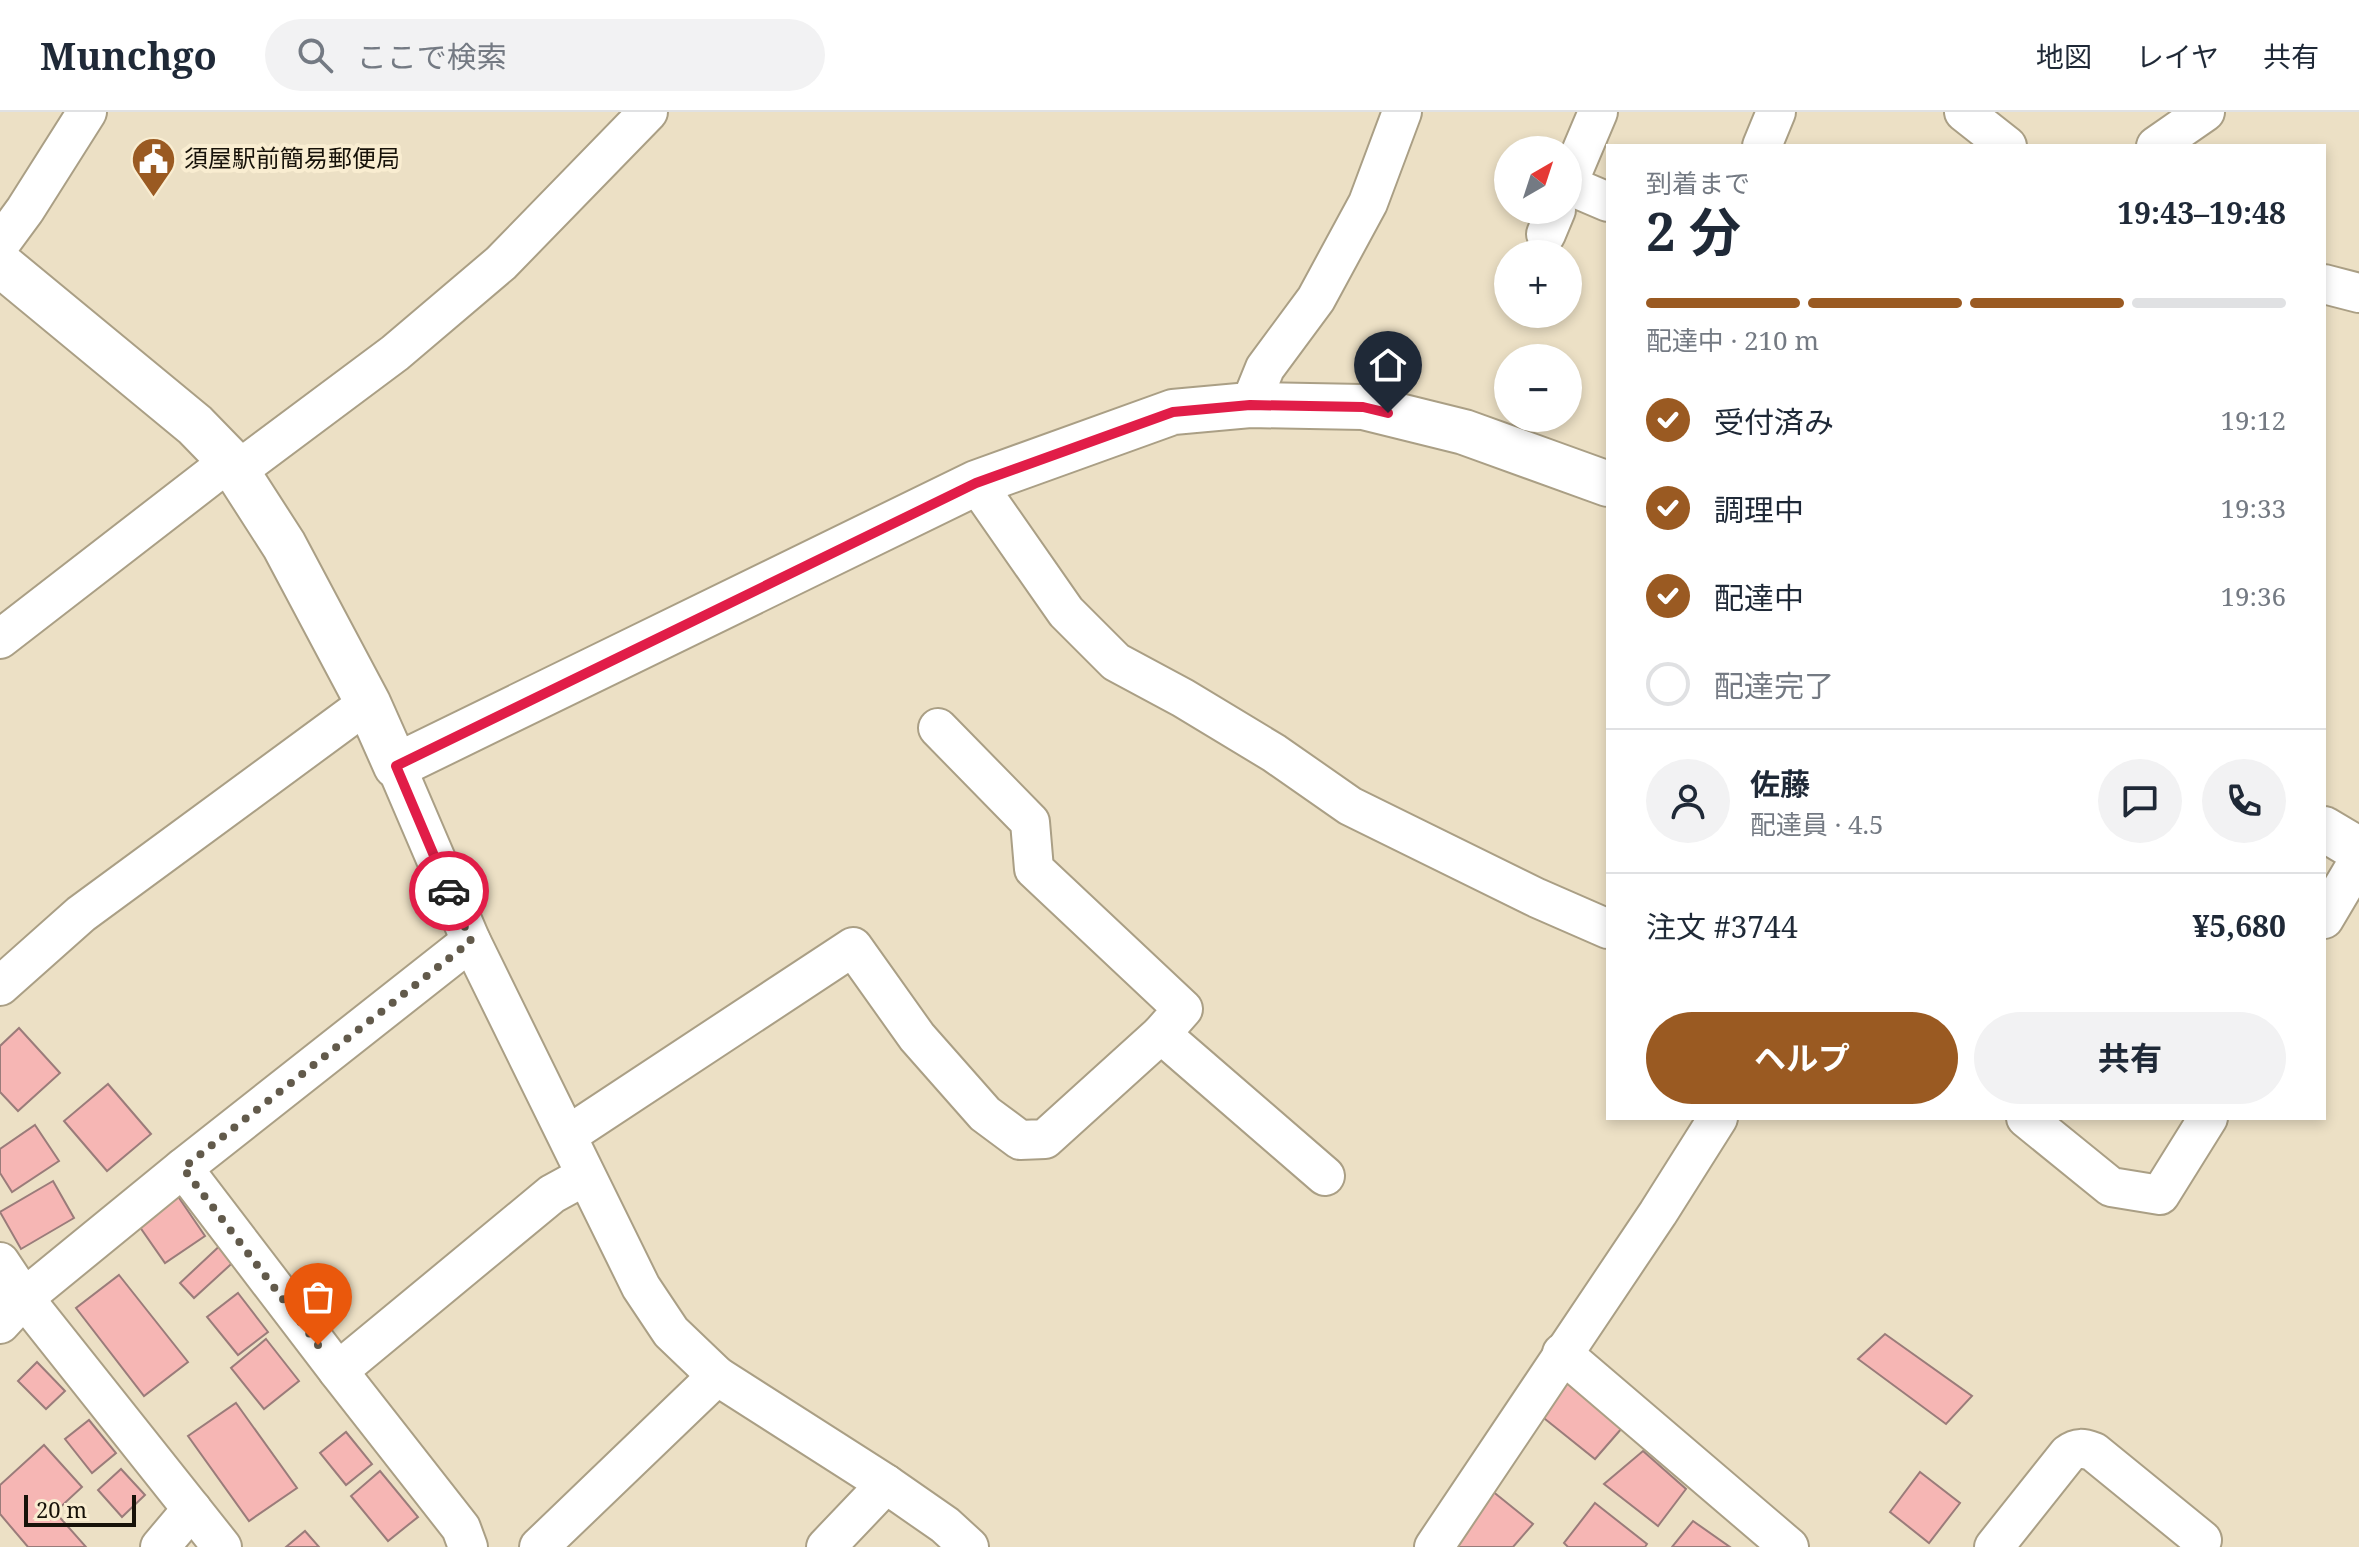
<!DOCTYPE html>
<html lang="ja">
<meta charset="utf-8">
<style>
:root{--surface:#fff;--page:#f2f2f3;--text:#1f2937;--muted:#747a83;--line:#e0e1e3;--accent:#9a5a22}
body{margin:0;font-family:"Noto Serif","Noto Sans JP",serif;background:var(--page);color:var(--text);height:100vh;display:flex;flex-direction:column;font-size:30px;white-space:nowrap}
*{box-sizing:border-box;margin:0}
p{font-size:26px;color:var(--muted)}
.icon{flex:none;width:44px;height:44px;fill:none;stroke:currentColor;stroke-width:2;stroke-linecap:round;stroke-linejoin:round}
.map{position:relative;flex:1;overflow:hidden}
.side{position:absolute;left:1606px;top:32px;width:720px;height:976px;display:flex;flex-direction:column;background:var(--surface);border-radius:0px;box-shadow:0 4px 12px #0003}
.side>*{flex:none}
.needle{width:52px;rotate:39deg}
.buttons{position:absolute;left:1494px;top:24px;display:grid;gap:16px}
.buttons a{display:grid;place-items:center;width:88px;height:88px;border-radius:50%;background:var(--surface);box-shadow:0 4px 12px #0003;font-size:40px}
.scale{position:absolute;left:24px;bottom:20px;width:112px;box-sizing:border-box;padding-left:8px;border:4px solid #171209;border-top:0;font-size:22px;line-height:28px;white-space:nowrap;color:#171209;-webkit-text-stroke:6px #f9edd1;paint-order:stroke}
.pin{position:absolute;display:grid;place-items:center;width:68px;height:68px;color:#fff;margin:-82px -34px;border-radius:50% 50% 50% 0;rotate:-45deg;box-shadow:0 0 8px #0007}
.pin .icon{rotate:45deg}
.courier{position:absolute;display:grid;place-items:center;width:80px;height:80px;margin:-40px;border:6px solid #e11d48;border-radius:50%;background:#fff;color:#222;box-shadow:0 2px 10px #0007}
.headline em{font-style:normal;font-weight:700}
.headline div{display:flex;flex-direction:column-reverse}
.headline{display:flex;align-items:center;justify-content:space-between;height:136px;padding:0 40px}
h1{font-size:52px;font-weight:700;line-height:60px}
.bar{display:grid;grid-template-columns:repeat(4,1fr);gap:12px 8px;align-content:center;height:96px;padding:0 40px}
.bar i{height:10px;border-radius:6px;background:var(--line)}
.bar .current{background:var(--accent)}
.bar p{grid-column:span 4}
.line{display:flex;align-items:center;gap:20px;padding:0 40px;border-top:2px solid var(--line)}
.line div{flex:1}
.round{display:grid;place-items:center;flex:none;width:84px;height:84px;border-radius:42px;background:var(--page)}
ol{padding:0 40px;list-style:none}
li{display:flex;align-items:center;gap:24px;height:88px}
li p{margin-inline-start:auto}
li .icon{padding:8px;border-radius:50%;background:var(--accent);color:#fff;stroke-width:4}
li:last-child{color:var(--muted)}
li i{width:44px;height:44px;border:4px solid var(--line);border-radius:50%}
.primary-button{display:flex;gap:16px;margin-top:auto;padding:16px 40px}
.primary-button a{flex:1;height:92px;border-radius:48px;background:var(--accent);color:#fff;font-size:32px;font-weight:700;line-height:92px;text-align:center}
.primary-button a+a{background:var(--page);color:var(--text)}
header{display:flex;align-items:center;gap:48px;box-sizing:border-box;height:112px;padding:0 40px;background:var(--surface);border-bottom:2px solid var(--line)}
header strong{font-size:38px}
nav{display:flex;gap:44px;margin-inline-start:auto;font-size:28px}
.search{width:560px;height:72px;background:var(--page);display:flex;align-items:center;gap:20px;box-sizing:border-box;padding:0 28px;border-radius:44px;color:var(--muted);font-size:30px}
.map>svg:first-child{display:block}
.building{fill:#f6b6b4;stroke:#9a7c7a;stroke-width:2}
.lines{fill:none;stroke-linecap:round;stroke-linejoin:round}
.street-casing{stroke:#aa9f85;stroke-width:42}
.secondary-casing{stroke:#aa9f85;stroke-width:48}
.street{stroke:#fff;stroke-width:38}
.secondary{stroke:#fff;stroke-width:44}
.done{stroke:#625a4b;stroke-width:8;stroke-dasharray:0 14.4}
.route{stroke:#e11d48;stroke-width:10}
.labels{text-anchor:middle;stroke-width:8;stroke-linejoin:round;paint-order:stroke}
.poi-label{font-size:24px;fill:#171209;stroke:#f9edd1;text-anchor:start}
</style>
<header>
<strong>Munchgo</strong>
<div class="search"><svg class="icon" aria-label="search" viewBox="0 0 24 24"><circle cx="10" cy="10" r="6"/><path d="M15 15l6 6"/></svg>ここで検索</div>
<nav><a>地図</a><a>レイヤ</a><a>共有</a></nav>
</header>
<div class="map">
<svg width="2359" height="1435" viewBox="0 0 2359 1435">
<rect width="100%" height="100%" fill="#ece0c5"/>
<!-- building -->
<g class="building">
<path d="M19,916l41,45 -42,38 -18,-19v-46z"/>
<path d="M108,972l43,50 -44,37 -43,-50z"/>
<path d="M35,1013l24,36 -47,31 -12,-19v-24z"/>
<path d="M53,1069l21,37 -53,31 -21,-37z"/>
<path d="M175,1080l30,44 -40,27 -30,-43z"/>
<path d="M226,1128l14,16 -46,42 -14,-15z"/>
<path d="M119,1163l69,87 -44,34 -68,-88z"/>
<path d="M238,1181l30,39 -30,23 -31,-38z"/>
<path d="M1885,1222l87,62 -26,28 -88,-65z"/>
<path d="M266,1227l33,42 -35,28 -33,-41z"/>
<path d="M37,1250l28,29 -19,18 -28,-28z"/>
<path d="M1563,1268l59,48 -27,31 -60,-48z"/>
<path d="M236,1291l61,85 -48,33 -61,-85z"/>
<path d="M89,1308l27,33 -24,20 -27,-34z"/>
<path d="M346,1320l26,32 -26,21 -26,-32z"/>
<path d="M44,1333l38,42 -27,25 31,35h-58l-28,-33v-29z"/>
<path d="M1643,1339l43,38 -28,37 -54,-42z"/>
<path d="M121,1357l24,26 -23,22 -24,-27z"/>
<path d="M380,1359l38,46 -30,24 -37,-45z"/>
<path d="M1920,1360l40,31 -31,40 -39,-31z"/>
<path d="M1491,1378l42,34 -20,23h-62z"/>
<path d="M1595,1391l52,41 -2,3h-77l-4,-4z"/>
<path d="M1693,1409l37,26h-58z"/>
<path d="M305,1419l14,16h-33z"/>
</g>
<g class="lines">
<defs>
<g id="street">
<path d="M1964,0l43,34"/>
<path d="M1762,34l14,-34"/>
<path d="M2156,34l49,-34"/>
<path d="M1568,71l30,-71"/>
<path d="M1568,73l40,17"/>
<path d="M1546,122l10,-24"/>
<path d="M0,132l25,-34 62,-98"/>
<path d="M2324,172l35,9"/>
<path d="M1250,293l15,-37 51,-69 52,-96 34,-91"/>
<path d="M237,359l158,-118 106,-90 147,-151"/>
<path d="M976,371l90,129 50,50 67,36 91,55 76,53 187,92 71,31"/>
<path d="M0,527l230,-178"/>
<path d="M938,616l92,94 4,47 149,140 -22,25 164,142"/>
<path d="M396,654l75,175 170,346 30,45 46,44 169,108 59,41 24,22"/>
<path d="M2324,807l35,-59"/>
<path d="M0,874l81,-72 287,-211"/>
<path d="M2026,1006l85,69 49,8 48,-77"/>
<path d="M568,1023l285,-188 64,90 68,77 35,26 25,-1 116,-105"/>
<path d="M183,1056l155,203 214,-177 33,-18"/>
<path d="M0,1150l24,36 198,249"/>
<path d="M0,1212l24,-26 159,-130 288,-227"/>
<path d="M1562,1241l227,194"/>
<path d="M338,1259l123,157 7,19"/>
<path d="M160,1435l32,-38"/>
<path d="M539,1435l178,-171"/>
<path d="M826,1435l60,-63"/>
<path d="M1434,1435l224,-334 60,-95"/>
<path d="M1994,1435l74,-93c9,-7 15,-6 26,-2l108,88"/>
</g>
<g id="secondary">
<path d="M0,152l195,161 35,36 54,84 84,158 28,63 580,-283 197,-71 77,-7 113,2 101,25 144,52"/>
<path d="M2324,717l35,21"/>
</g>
</defs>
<!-- street casing -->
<use href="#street" class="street-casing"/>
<!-- secondary casing -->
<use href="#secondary" class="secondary-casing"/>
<!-- street -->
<use href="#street" class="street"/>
<!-- secondary -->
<use href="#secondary" class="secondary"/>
</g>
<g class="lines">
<!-- done -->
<path class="done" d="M318,1233l-135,-177 288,-227 -22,-50"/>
<!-- route -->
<path class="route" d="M449,779l-53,-125 580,-283 197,-71 77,-7 113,2 25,6"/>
</g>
<!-- icons -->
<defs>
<symbol id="civic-pin" viewBox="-11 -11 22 30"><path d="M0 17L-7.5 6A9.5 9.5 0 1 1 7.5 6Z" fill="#9a5a22" stroke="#f9edd1"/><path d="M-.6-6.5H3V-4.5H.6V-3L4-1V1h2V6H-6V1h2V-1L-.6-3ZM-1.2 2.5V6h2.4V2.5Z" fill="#fff"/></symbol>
</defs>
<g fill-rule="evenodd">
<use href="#civic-pin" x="128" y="22" width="51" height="69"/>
</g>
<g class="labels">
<!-- poi labels -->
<g class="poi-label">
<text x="184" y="55">須屋駅前簡易郵便局</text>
</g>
</g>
</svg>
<div class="buttons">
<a><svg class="needle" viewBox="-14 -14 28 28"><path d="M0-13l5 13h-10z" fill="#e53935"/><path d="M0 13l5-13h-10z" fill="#747a83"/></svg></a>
<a>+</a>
<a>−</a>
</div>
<div class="scale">20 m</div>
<div class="pin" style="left:318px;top:1233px;background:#ea580c"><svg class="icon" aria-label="bag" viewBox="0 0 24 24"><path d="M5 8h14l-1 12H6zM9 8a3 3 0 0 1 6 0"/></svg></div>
<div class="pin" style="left:1388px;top:301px;background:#1f2937"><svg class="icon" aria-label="home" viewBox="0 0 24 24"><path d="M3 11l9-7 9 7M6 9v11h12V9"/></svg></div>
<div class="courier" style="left:449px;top:779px"><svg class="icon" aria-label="car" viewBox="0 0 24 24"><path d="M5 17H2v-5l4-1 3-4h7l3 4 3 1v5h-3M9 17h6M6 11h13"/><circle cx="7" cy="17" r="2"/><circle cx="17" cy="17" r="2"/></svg></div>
<section class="side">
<div class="headline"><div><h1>2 分</h1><p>到着まで</p></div><em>19:43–19:48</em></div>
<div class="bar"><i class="current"></i><i class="current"></i><i class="current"></i><i></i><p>配達中 · 210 m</p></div>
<ol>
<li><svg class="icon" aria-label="check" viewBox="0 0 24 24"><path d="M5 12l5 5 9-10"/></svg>受付済み<p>19:12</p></li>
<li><svg class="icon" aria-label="check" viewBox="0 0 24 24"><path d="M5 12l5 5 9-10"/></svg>調理中<p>19:33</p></li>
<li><svg class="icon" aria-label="check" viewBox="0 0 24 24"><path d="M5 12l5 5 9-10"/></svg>配達中<p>19:36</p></li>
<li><i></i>配達完了</li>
</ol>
<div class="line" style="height:144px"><a class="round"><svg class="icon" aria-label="person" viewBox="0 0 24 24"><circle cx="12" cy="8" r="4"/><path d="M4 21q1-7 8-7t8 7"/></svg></a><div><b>佐藤</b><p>配達員 · 4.5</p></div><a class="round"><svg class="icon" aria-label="chat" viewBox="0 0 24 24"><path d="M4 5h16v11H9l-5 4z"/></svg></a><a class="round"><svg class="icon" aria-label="phone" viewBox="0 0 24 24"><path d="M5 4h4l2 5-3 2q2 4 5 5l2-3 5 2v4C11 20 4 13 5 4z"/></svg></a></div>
<div class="line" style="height:104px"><div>注文 #3744</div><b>¥5,680</b></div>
<div class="primary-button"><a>ヘルプ</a><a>共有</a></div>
</section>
</div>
